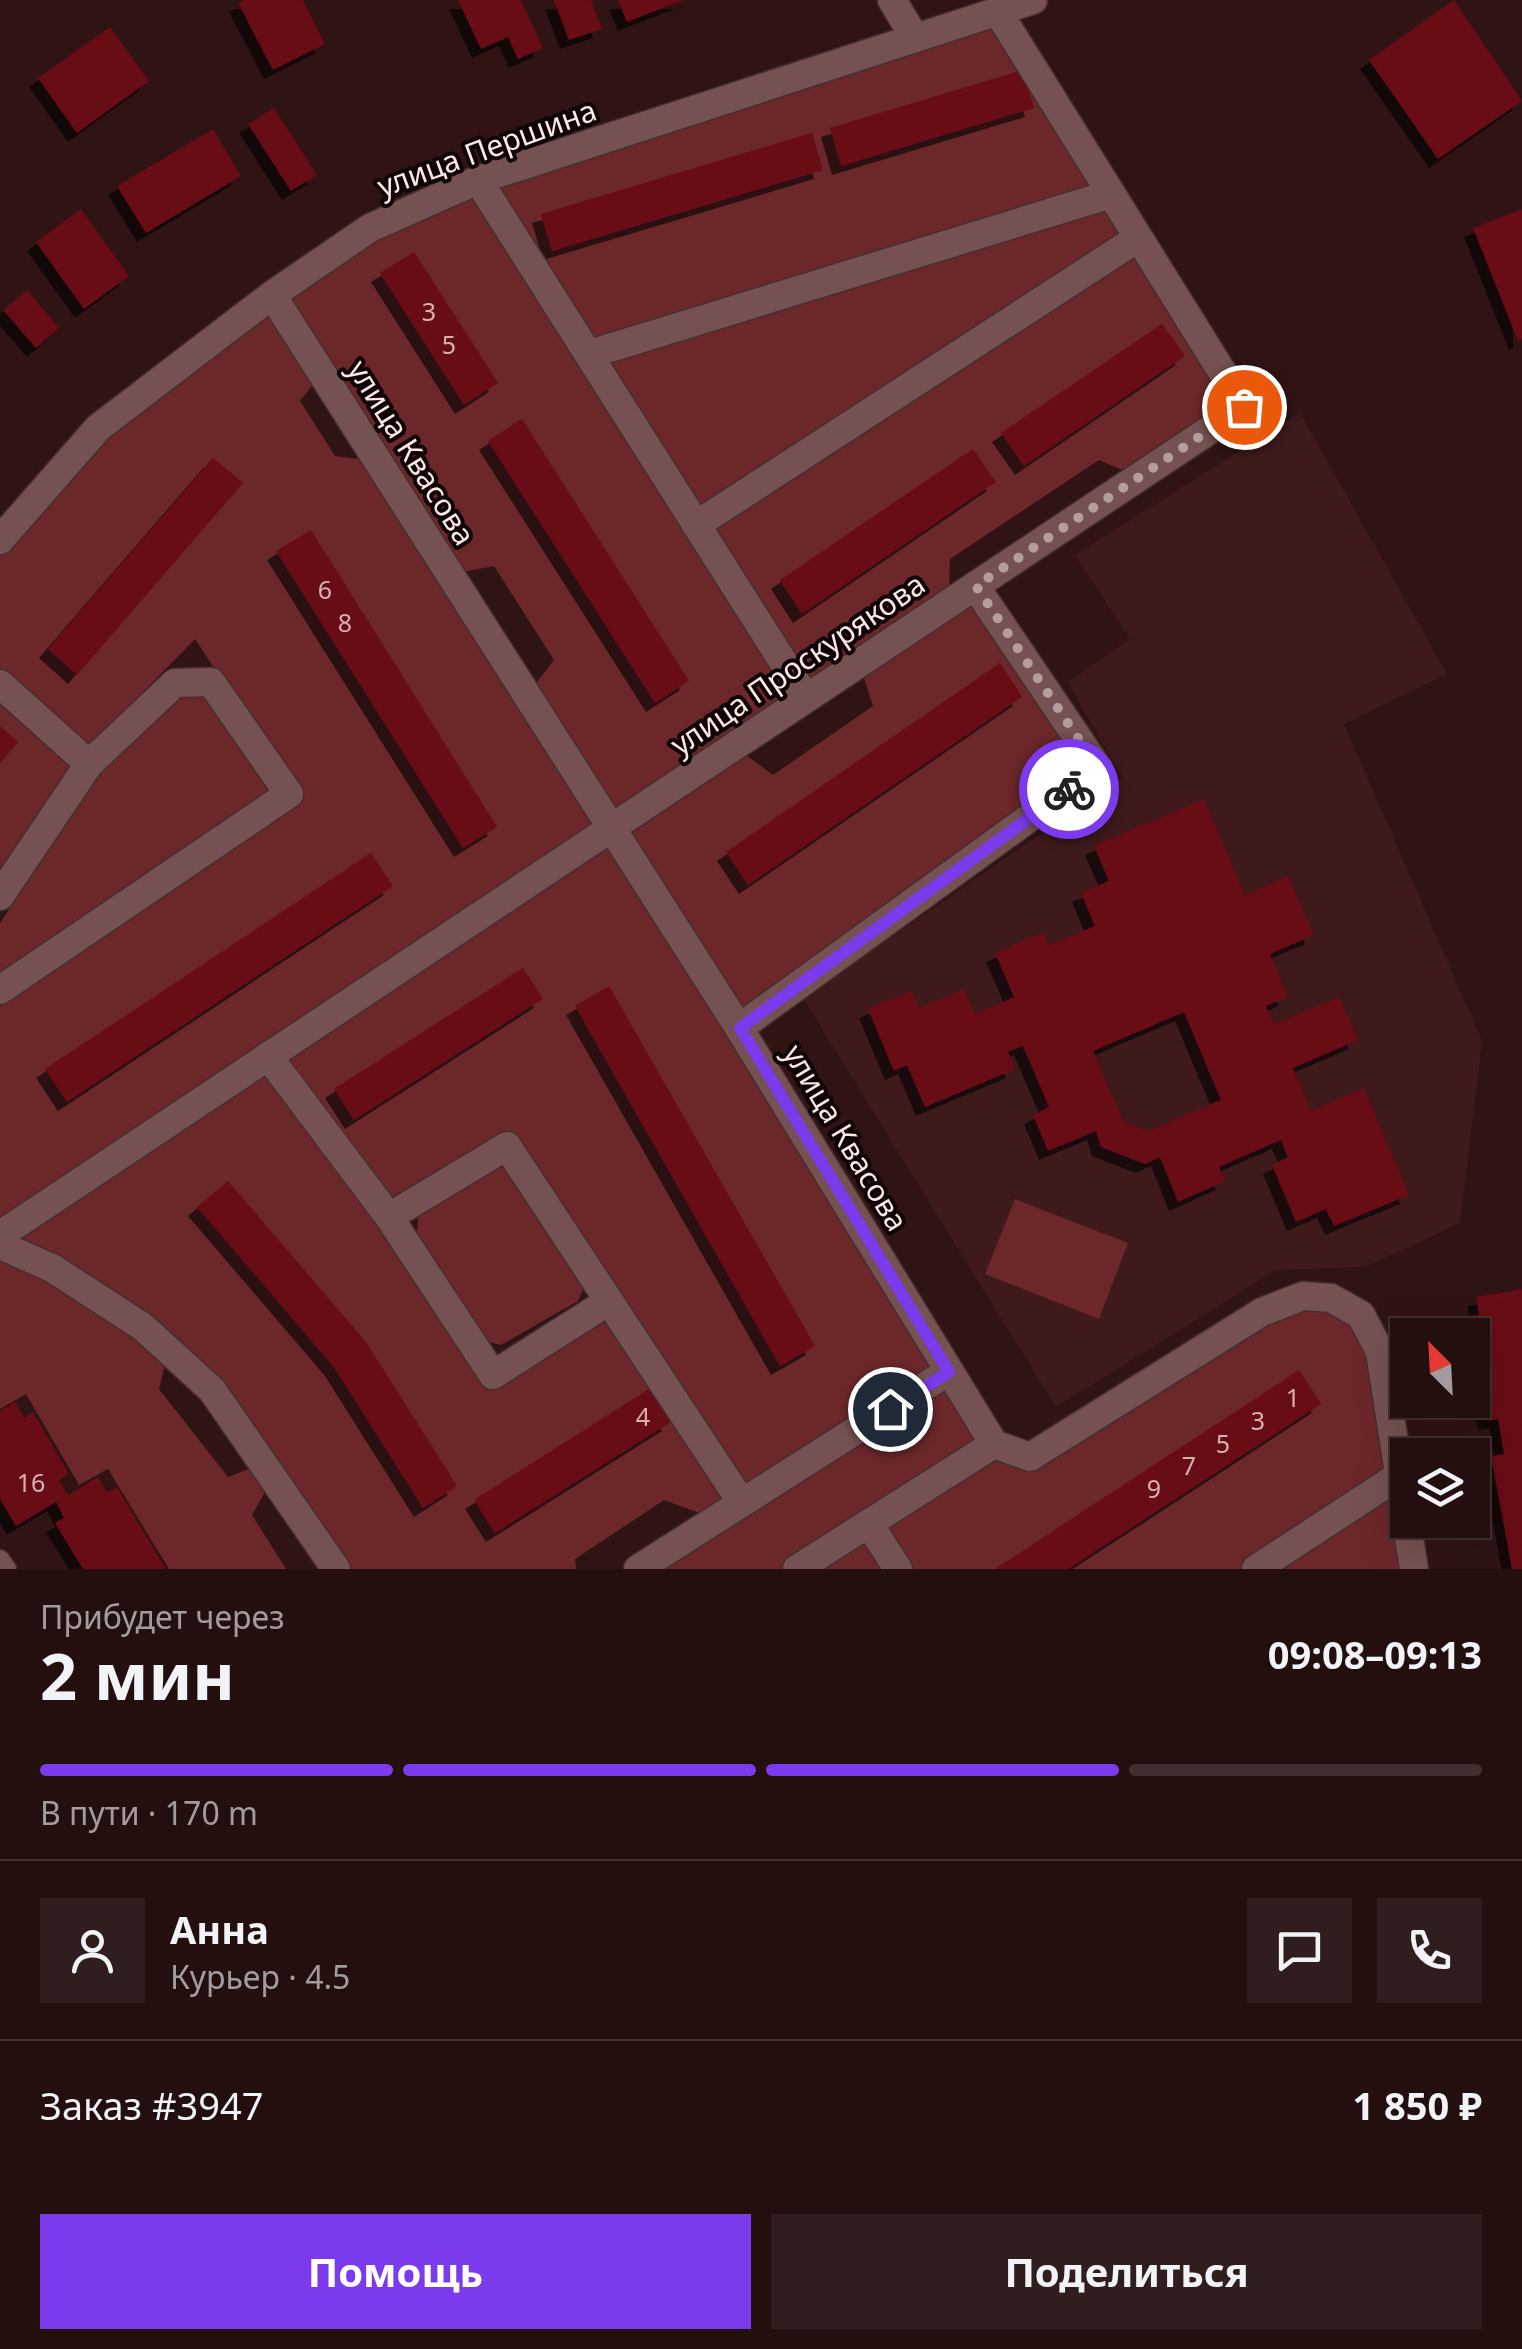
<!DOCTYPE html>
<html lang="ru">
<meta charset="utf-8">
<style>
:root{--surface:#240f0f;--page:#301d1d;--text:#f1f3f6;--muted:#a39c9e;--line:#412f2f;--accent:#7c3aed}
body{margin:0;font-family:"Noto Sans",sans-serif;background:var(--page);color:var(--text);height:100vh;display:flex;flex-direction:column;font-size:38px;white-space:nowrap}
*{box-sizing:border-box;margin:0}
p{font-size:32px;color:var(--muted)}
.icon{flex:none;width:55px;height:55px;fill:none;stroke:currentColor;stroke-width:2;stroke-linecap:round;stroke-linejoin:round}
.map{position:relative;height:1569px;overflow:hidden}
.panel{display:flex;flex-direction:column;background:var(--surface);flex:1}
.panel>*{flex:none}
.needle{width:65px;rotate:336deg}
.buttons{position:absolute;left:1390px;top:1318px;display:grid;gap:20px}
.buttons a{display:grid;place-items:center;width:100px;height:100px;border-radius:0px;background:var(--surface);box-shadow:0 10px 40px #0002,0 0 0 2px var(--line);font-size:50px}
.pin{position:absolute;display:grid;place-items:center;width:85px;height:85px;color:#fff;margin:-42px;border:5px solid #fff;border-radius:50%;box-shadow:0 2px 10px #0007}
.courier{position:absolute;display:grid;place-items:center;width:100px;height:100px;margin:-50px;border:8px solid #7c3aed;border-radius:50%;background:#fff;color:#222;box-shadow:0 2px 12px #0007}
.headline em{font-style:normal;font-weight:700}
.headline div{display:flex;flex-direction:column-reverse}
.headline{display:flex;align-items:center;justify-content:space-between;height:170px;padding:0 40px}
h1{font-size:65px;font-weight:700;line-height:75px}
.bar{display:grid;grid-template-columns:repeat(4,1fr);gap:15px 10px;align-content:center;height:120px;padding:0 40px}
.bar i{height:12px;border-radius:8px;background:var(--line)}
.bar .on{background:var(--accent)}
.bar p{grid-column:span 4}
.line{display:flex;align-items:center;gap:25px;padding:0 40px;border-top:2px solid var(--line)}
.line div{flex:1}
.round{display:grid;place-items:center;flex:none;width:105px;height:105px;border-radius:0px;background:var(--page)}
.button{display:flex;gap:20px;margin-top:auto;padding:20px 40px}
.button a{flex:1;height:115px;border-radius:0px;background:var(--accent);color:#fff;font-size:40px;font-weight:700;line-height:115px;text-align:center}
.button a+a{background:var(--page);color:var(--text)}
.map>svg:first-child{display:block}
.built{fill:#3e1a1b}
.green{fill:#6c272a}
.building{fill:#680919;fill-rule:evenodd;filter:url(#shadow)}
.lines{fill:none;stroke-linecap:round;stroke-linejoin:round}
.service-casing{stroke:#452f30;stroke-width:21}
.minor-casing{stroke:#452f30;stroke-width:31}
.service{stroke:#755251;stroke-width:18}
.minor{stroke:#755251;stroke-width:28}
.done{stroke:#b59d9c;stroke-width:10;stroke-dasharray:0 18}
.route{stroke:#7c3aed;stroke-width:12}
.labels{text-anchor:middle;stroke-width:8;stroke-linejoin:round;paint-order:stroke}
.number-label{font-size:25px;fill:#d7b0b3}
.street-label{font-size:30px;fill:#fce7e6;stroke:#100505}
</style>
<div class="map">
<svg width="1522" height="1569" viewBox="0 0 1522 1569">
<defs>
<filter id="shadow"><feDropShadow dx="-9" dy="9" stdDeviation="0" flood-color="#0009"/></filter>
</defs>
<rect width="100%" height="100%" fill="#301414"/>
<!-- built -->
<path class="built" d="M1300,413l147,261 -103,50 138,317 -22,182 -95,44 -89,3 -220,137 -253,-409 319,-220 -54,-96 62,-43 -55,-84z"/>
<!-- green -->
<g class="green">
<path d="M996,23l103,166 -506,156 -102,-159z"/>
<path d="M474,193l320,500 -182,121 -81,-124 23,-30 -60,-94 -36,7 -172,-273 89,-66z"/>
<path d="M1108,207l17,25 -424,272 -92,-143z"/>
<path d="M1136,250l93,154 -102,68 -28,-12 -149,99 -1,31 -143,95 -100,-158z"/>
<path d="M271,308l46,71 -17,22 35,55 32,4 232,367 -599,401v-231l298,-201 -103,-157 -108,110 -87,-80v-117l104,-118z"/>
<path d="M974,598l110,166 -343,251 -119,-183 120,-80 31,23 100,-69 -11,-34z"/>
<path d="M206,695l65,93 -271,187v-52l99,-150 84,-77z"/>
<path d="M0,697l75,68 -75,114z"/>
<path d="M610,840l330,530 -198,126 -233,-357 -118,72 -114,-151z"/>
<path d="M268,1066l224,316 116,-72 126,191 -24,16 -46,-17 -89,59 1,10h-230l-127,-183 -211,-147z"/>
<path d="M499,1167l13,5 72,116 -6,13 -77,44 -17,-4 -67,-107 1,-17z"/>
<path d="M1015,1199l113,44 -29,76 -114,-45z"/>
<path d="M0,1253l47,20 120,83 -8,33 69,88 28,-11 13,19 -17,30 34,54h-117l-61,-100 -29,16 -53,-91 -26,15z"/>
<path d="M1305,1302l52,18 14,38 16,117 -147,94h-332l-27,-43 114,-74 35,12z"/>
<path d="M946,1380l38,61 -202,128h-133z"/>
<path d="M1391,1491l11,78h-132z"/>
<path d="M864,1537l20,32h-70z"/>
</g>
<!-- building -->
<g class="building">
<path d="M244,0h59l22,44 -52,26 -35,-67z"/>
<path d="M458,0h63l22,48 -25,11 -10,-22 -27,12z"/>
<path d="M554,0h37l11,29 -33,11z"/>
<path d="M618,0h65l-56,22z"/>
<path d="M1454,0l68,101 -84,58 -69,-99z"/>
<path d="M110,27l39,54 -72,52 -39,-55z"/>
<path d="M1023,70l11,38 -193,58 -11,-38z"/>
<path d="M274,108l43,67 -26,16 -43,-67z"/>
<path d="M213,129l28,47 -95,57 -29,-47z"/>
<path d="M812,133l11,37 -271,81 -11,-37z"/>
<path d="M81,209l48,67 -45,33 -48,-67z"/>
<path d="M1522,209v130l-4,2 -45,-113z"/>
<path d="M414,252l84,131 -34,22 -84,-132z"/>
<path d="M27,290l32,38 -23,20 -33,-38z"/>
<path d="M1162,324l23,32 -161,110 -23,-33z"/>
<path d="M522,419l167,262 -34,22 -167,-262z"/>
<path d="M973,449l23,33 -194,132 -22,-34z"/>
<path d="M213,458l30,25 -166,192 -29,-26z"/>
<path d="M311,530l186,297 -34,21 -187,-297z"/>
<path d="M1000,663l22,34 -274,188 -22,-33z"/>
<path d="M0,726l18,16 -18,21z"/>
<path d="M1204,799l41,96 43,-19 26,59 -44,19 18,43 -22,9 8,18 65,-27 19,43 -65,28 18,43 53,-23 45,107 -75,31 -8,-17 -30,13 -24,-57 16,-8 -7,-17 -62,27 6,14 -47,21 -18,-45 -15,7 -44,-17 -5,-16 -48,20 -15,-36 16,-8 -26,-61 -15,6 7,17 -90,38 -18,-42 -13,6 -26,-62 43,-18 8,17 45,-19 11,25 39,-17 -19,-44 48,-21 6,13 46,-19 -14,-33 28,-12 -15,-35zM1184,1012l37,88 -73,31 -25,-10 -30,-70z"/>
<path d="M371,853l22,33 -326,216 -22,-33z"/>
<path d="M523,968l20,31 -189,121 -20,-31z"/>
<path d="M609,986l206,360 -35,20 -205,-360z"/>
<path d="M228,1181l138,161 91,144 -34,22 -89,-141 -137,-160z"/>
<path d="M1522,1289v280h-10l-21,-113 13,-2 -6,-35 -11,2 -19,-105 11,-1 -3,-18z"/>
<path d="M1299,1370l22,34 -173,113 -80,52h-73z"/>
<path d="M649,1389l22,33 -176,111 -21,-33z"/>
<path d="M15,1402l9,16 9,-6 36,62 -10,6 9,15 30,-18 9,15 10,-5 49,82h-83l-28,-46 9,-5 -8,-16 -40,24 -16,-27v-88z"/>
</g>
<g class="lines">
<defs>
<path id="service" d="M0,1559l7,10"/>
<g id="minor">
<path d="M892,0l23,38"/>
<path d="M478,180l328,518"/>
<path d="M272,295l467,733 255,416 36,13 232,-145 41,-16 28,2 30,17 19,37 34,217"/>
<path d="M590,354l521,-160"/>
<path d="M696,525l442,-287"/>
<path d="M0,540l98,-112 174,-133 98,-67 108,-48 555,-180"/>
<path d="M0,684l89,80"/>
<path d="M0,896l89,-132 86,-81 36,-1 78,112 -289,196"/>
<path d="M739,1028l359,-260 -123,-182"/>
<path d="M268,1056l121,161 104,158 116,-74"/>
<path d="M389,1217l118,-71 235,357"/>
<path d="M0,1235l1244,-828 -246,-395"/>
<path d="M0,1245l52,23 91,59 69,63 124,179"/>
<path d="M869,1524l29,45"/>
<path d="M638,1569l311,-198"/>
<path d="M797,1569l197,-125"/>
<path d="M1256,1569l144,-94"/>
</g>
</defs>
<!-- service casing -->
<use href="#service" class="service-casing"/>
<!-- minor casing -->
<use href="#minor" class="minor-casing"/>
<!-- service -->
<use href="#service" class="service"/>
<!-- minor -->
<use href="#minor" class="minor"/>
</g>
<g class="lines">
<!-- done -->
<path class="done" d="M1069,789l29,-21 -122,-182 268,-179"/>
<!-- route -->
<path class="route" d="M890,1409l59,-37 -209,-344 329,-239"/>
</g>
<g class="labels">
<!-- number labels -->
<g class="number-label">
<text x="429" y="321">3</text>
<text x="449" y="354">5</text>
<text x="325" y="599">6</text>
<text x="345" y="632">8</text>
<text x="1293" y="1407">1</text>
<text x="643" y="1426">4</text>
<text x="1258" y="1430">3</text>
<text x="1223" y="1453">5</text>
<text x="1189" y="1475">7</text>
<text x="31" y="1492">16</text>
<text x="1154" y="1498">9</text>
</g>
<!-- street labels -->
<g class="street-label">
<text transform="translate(487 149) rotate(-20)" y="10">улица Першина</text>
<text transform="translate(411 453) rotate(58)" y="10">улица Квасова</text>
<text transform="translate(798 665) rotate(-34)" y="10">улица Проскурякова</text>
<text transform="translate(845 1138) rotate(59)" y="10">улица Квасова</text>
</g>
</g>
</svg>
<div class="buttons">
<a><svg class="needle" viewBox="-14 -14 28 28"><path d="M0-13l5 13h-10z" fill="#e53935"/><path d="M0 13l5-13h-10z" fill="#a39c9e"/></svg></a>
<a><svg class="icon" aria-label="layers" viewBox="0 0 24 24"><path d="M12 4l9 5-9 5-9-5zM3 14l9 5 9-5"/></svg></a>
</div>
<div class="pin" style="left:1244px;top:407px;background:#ea580c"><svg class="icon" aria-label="bag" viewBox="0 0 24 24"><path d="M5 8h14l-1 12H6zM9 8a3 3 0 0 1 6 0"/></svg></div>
<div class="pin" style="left:890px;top:1409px;background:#1f2937"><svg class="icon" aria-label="home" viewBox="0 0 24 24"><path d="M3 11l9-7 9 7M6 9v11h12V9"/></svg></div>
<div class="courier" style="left:1069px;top:789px"><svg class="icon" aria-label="bike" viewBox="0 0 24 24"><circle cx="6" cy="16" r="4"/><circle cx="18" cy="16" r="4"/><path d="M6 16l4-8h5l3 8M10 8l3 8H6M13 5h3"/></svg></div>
</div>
<section class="panel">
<div class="headline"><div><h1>2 мин</h1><p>Прибудет через</p></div><em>09:08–09:13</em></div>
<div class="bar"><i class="on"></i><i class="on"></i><i class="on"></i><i></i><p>В пути · 170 m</p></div>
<div class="line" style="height:180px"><a class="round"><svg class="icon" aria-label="person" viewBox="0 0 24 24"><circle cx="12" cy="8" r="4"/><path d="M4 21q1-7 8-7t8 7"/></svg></a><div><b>Анна</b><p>Курьер · 4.5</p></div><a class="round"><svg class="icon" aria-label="chat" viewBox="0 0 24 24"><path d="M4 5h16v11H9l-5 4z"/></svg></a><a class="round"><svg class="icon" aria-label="phone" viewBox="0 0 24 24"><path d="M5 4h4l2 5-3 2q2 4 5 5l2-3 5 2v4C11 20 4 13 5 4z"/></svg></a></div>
<div class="line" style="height:130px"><div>Заказ #3947</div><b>1 850 ₽</b></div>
<div class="button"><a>Помощь</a><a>Поделиться</a></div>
</section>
